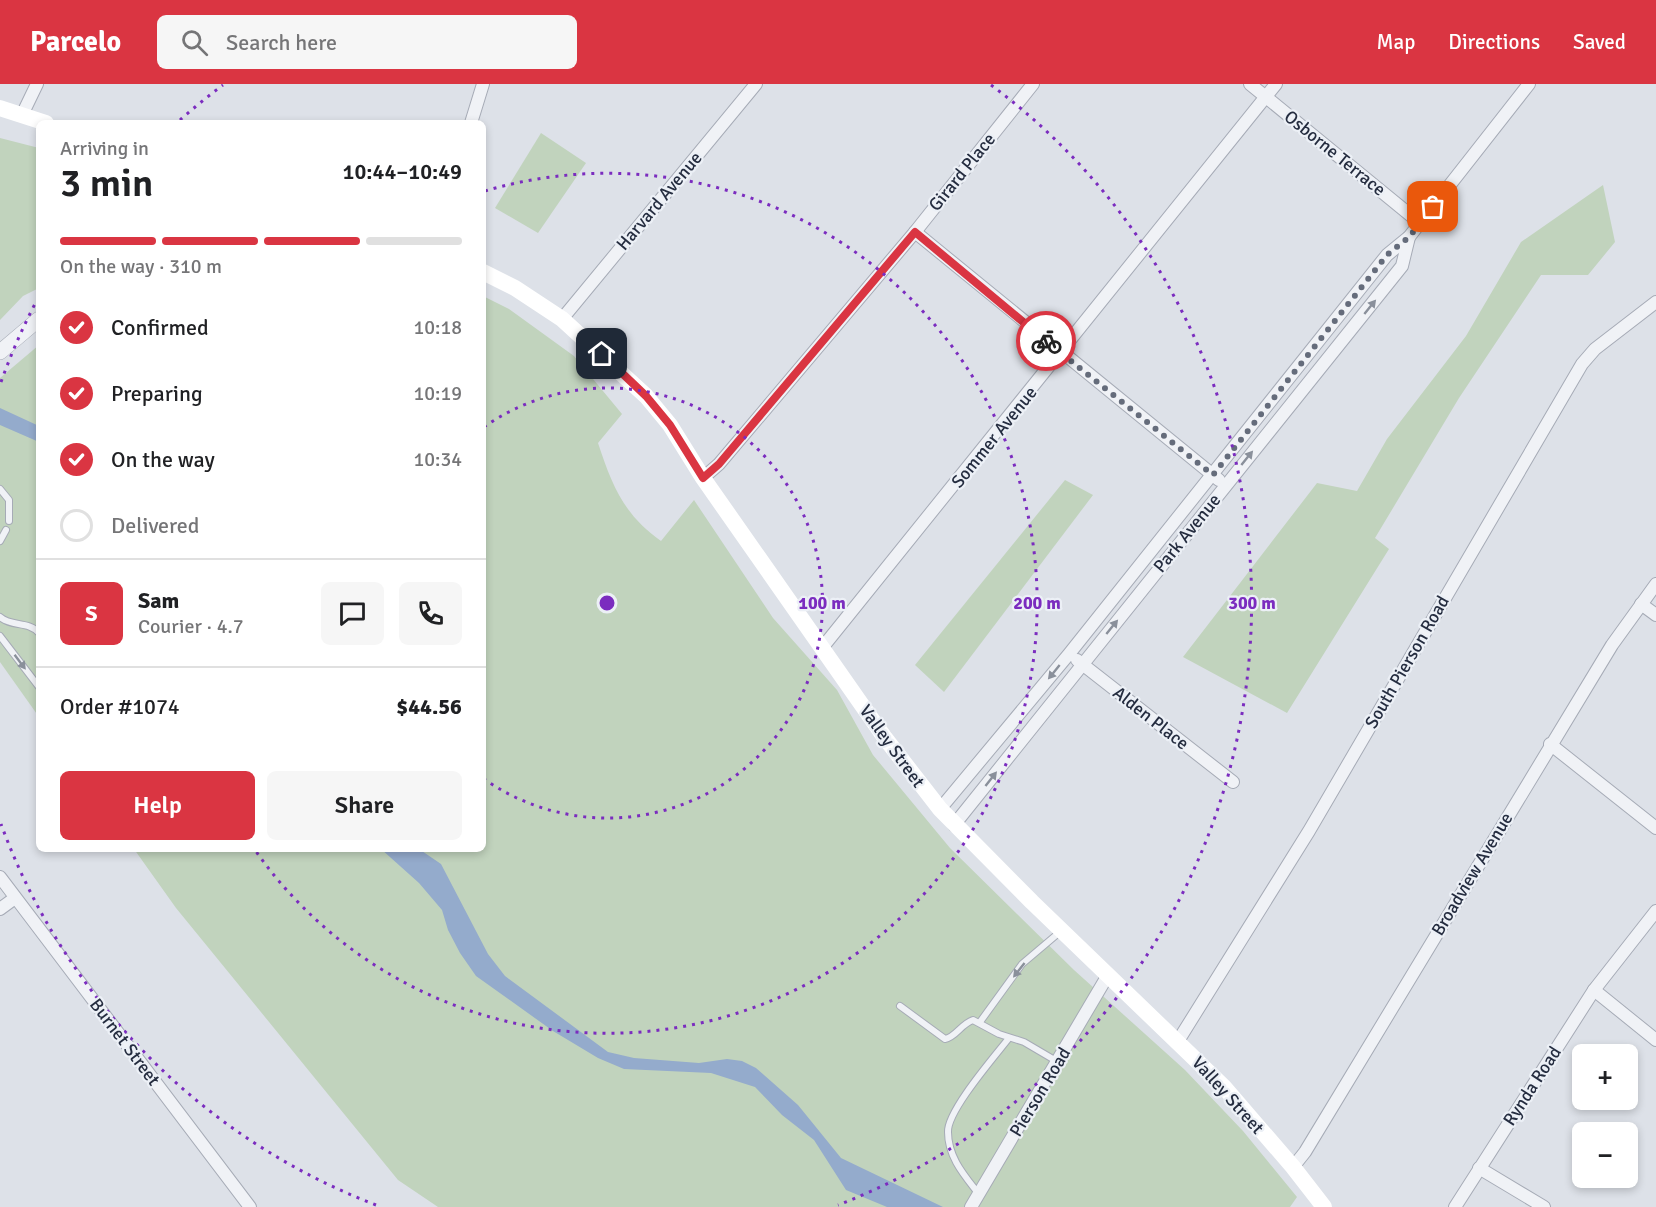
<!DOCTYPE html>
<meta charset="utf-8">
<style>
:root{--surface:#fff;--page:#f6f6f6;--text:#202124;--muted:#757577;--line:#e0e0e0;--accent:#da3542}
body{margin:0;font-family:Signika,sans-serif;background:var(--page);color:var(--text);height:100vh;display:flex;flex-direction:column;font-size:22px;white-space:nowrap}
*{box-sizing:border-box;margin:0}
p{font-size:20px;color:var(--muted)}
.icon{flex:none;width:33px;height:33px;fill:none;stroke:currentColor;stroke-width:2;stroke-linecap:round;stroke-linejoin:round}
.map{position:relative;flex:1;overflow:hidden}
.sheet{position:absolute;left:36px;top:36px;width:450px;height:732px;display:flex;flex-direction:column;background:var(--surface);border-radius:9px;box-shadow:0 3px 9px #0003}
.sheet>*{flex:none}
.buttons{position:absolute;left:1572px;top:960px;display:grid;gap:12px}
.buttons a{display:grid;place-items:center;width:66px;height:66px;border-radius:9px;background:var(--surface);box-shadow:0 3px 9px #0003;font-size:30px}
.pin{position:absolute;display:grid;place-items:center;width:51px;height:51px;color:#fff;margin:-26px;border-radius:12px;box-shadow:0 3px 9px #0006}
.courier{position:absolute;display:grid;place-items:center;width:60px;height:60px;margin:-30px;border:4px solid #da3542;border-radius:50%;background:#fff;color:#222;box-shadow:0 2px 8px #0007}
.summary em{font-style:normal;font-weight:600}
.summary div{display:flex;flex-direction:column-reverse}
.summary{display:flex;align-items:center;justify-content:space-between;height:102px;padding:0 24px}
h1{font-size:39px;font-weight:600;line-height:45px}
.bar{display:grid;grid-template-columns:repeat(4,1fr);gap:9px 6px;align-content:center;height:72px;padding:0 24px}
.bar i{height:8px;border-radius:4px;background:var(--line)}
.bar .on{background:var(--accent)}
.bar p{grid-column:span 4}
.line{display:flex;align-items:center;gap:15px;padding:0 24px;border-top:2px solid var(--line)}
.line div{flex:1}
.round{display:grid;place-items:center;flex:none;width:63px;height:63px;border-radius:9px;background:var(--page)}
ol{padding:0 24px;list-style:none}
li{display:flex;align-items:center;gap:18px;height:66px}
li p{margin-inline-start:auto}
li .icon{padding:6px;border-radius:50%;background:var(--accent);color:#fff;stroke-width:4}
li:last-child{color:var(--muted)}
li i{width:33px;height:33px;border:3px solid var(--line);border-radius:50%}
.cta{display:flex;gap:12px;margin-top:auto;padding:12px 24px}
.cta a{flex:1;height:69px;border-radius:9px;background:var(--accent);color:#fff;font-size:24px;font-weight:600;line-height:69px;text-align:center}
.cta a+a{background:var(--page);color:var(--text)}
header{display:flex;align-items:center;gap:36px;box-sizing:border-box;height:84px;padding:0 30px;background:var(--accent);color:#fff}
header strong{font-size:28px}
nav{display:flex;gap:33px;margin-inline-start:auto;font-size:21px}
.search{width:420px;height:54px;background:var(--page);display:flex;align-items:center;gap:15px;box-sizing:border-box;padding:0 21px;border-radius:9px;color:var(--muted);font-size:22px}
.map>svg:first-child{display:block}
.green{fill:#c1d3bd}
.water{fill:#94abcc}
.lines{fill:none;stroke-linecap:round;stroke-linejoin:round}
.service-casing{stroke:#a6abb6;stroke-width:8}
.minor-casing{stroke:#a6abb6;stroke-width:14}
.tertiary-casing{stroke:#a6abb6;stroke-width:16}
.service{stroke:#f0f2f6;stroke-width:6}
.minor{stroke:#f0f2f6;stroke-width:12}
.tertiary{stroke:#f0f2f6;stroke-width:15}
.secondary{stroke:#fff;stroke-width:16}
.oneway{fill:#8a909b}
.done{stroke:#656c7b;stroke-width:6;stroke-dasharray:0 10.8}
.route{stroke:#da3542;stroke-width:8}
.ring{fill:none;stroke:#7b2cbf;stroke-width:3;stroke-dasharray:3 6}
.labels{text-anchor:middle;stroke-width:4.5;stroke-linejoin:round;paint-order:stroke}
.street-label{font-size:18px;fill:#252d40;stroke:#ecf0f6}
.centre{fill:#7b2cbf;stroke:#ecf0f6;stroke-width:3}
.ring-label{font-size:18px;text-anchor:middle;font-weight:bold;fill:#7b2cbf;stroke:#ecf0f6;stroke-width:4.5;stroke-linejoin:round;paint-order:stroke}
</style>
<header>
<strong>Parcelo</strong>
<div class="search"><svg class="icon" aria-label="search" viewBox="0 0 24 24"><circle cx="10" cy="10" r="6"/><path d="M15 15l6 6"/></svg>Search here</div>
<nav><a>Map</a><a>Directions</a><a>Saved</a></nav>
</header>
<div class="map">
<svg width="1656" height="1123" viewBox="0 0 1656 1123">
<rect width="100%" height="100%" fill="#dde1e8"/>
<!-- green -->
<g class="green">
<path d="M541,49l45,30 -48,70 -43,-25z"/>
<path d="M0,54l39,10v140l-16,8 -23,24z"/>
<path d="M1603,101l12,57 -27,33h-47l-82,123 -84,140 14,11 -102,164 -104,-56 134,-174 40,8 30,-52 79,-103 55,-94z"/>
<path d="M483,212l26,13 65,47 48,58 -24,29c14,42 25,71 63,98l33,-41 79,118 64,72 36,65 77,93 124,122 111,100 58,61 54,66 -7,10h-852l-40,-27 -222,-272 -42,-59h349z"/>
<path d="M39,261v372l-39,-55v-284z"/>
<path d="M1065,396l28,15 -149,197 -29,-27z"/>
</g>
<!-- water -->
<g class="water">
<path d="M0,324l39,18v16l-39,-17z"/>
<path d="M381,765h38l22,15 47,90 17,22 103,76 26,6 65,5 28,-4 15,2 14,7 42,37 43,53 102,49h-56l-41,-17 -32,-50 -32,-25 -27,-28 -44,-14 -87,-4 -26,-11 -45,-27 -77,-55 -16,-23 -12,-23 -6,-20 -23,-27z"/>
</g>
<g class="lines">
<defs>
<g id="service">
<path d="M0,405l9,11v21"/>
<path d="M0,457l6,-11"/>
<path d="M0,533c11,10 29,4 39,16"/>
<path d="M0,552l39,51"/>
<path d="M900,922l45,33c11,-2 16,-15 28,-19l26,14 25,8 34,20"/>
<path d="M980,938l42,-58 39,-33"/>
<path d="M978,1109c-14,-18 -30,-36 -30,-61 -1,-21 47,-76 61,-94"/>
</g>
<g id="minor">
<path d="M1250,0l170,139"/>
<path d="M22,31l15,-31"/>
<path d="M471,39l12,-39"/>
<path d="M915,148l304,248"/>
<path d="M562,235l194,-235"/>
<path d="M703,394l16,-14 196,-232 118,-148"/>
<path d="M1641,520l15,11"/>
<path d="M822,564l454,-564"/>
<path d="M1077,576l156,122"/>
<path d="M1550,660l106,84"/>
<path d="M940,725l129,-155 318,-399 22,-18 120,-153"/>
<path d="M954,741l448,-559 7,-29"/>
<path d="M0,793l250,330"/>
<path d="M0,825l15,-11"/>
<path d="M1594,906l62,50"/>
<path d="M1178,957l131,-210 273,-467 13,-15 61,-47"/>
<path d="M1293,1083l12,-15 307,-507 44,-61"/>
<path d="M1479,1084l65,39"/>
<path d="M971,1123l137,-232"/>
<path d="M1455,1123l139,-217 62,-79"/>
</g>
<path id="tertiary" d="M0,268l39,-33"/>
</defs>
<!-- service casing -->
<use href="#service" class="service-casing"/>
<!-- minor casing -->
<use href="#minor" class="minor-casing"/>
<!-- tertiary casing -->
<use href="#tertiary" class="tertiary-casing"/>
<!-- service -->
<use href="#service" class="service"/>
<!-- minor -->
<use href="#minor" class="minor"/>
<!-- tertiary -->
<use href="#tertiary" class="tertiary"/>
<!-- secondary -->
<g class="secondary">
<path d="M0,24l46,15"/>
<path d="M483,188l32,16 47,31 84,77 24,29 33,53 182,260 55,71 92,93 192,185 69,80 31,40"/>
</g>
</g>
<!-- one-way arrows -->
<defs><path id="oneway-solid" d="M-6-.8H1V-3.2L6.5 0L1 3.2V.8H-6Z" transform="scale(1.5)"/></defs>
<g class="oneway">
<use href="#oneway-solid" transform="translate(1370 223) rotate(-51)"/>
<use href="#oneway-solid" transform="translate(1247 374) rotate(-51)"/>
<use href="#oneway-solid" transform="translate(1112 543) rotate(-51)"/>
<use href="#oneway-solid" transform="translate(20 578) rotate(53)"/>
<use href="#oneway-solid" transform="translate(1054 588) rotate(129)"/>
<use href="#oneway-solid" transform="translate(991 695) rotate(-52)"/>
<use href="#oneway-solid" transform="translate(1019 886) rotate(128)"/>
</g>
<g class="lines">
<!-- done -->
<path class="done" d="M1046,257l167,134 174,-220 22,-18 24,-30"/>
<!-- route -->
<path class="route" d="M602,270l44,42 24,29 33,53 16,-14 196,-232 131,109"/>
</g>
<!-- distance rings -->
<g class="ring">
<path d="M484 343A215 215 0 1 1 484 695"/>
<path d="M485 107A430 430 0 1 1 255 766"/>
<path d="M376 1121A645 645 0 0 1 1 740M1 298A645 645 0 0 1 37 216M180 36A645 645 0 0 1 223 1M991 1A645 645 0 0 1 838 1121"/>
</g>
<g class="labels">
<!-- street labels -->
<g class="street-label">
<text transform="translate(1335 69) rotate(39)" y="6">Osborne Terrace</text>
<text transform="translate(962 88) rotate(-51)" y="6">Girard Place</text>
<text transform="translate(659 117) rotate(-50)" y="6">Harvard Avenue</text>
<text transform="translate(994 353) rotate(-51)" y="6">Sommer Avenue</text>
<text transform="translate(1187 449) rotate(-51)" y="6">Park Avenue</text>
<text transform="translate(1407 578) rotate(-60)" y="6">South Pierson Road</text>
<text transform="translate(1151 634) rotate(38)" y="6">Alden Place</text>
<text transform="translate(892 662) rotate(54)" y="6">Valley Street</text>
<text transform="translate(1472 790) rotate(-59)" y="6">Broadview Avenue</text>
<text transform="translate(125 958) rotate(53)" y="6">Burnet Street</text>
<text transform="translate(1532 1002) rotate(-57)" y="6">Rynda Road</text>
<text transform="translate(1040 1008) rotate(-59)" y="6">Pierson Road</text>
<text transform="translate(1228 1011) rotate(48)" y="6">Valley Street</text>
</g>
</g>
<circle cx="607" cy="519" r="9" class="centre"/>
<g class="ring-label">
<text x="822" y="525">100 m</text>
<text x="1037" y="525">200 m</text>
<text x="1252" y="525">300 m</text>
</g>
</svg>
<div class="buttons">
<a>+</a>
<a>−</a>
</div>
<div class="pin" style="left:1433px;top:123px;background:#ea580c"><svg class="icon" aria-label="bag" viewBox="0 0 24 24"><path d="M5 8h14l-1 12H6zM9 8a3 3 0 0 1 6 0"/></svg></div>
<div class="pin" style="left:602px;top:270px;background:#1f2937"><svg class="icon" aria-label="home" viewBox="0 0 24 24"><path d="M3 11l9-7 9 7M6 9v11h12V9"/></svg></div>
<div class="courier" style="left:1046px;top:257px"><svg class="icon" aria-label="bike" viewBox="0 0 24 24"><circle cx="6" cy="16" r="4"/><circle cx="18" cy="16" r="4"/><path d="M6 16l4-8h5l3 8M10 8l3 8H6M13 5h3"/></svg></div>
<section class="sheet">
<div class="summary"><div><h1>3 min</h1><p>Arriving in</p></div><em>10:44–10:49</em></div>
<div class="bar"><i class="on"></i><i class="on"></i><i class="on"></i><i></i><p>On the way · 310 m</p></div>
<ol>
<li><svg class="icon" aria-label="check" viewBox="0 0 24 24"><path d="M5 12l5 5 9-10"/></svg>Confirmed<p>10:18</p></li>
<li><svg class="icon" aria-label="check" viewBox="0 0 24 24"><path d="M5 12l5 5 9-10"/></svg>Preparing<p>10:19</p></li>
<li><svg class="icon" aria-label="check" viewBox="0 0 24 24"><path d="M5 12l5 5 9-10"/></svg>On the way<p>10:34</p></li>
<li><i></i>Delivered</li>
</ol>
<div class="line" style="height:108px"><b class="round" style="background:var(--accent);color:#fff">S</b><div><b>Sam</b><p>Courier · 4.7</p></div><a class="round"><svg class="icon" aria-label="chat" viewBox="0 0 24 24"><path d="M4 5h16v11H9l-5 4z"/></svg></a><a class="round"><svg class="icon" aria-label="phone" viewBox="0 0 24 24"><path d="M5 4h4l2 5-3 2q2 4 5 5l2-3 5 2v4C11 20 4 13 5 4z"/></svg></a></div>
<div class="line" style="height:78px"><div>Order #1074</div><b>$44.56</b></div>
<div class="cta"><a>Help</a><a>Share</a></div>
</section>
</div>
